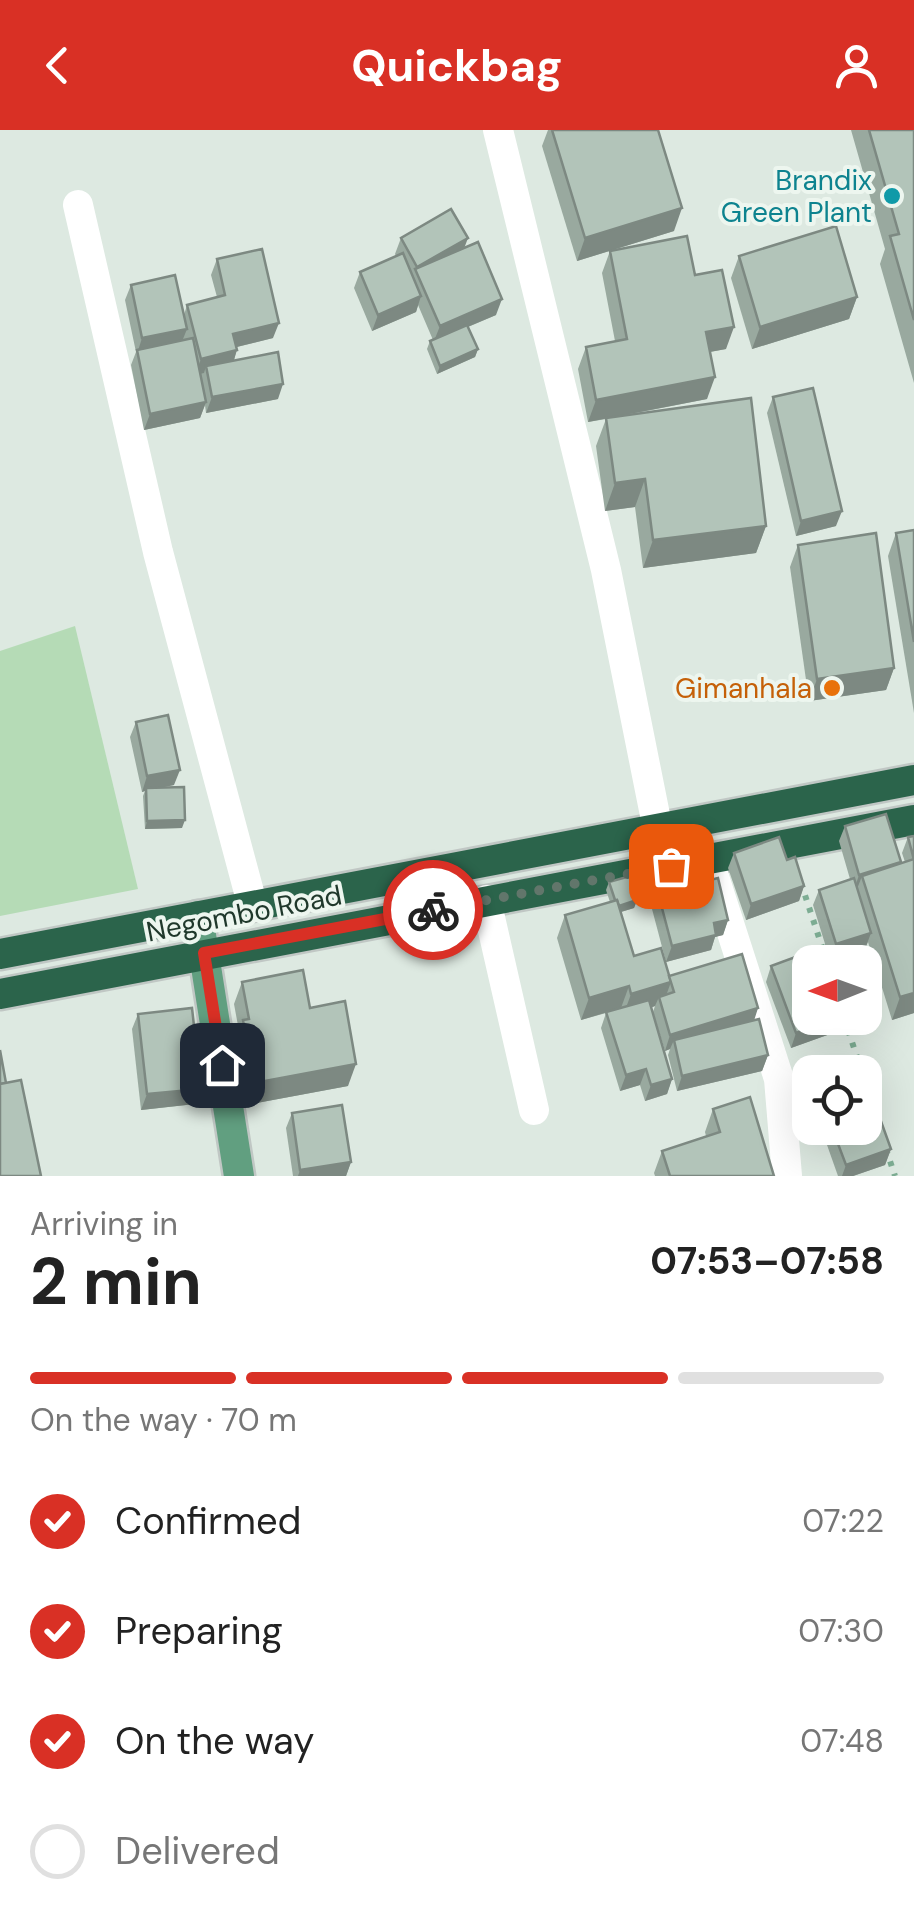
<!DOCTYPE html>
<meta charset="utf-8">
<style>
:root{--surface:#fff;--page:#f6f6f6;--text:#222;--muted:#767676;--line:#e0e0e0;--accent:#d93025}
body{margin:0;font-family:"DM Sans",sans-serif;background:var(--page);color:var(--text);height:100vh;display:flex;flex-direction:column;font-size:38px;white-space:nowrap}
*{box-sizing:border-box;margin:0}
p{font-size:32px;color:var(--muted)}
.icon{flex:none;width:55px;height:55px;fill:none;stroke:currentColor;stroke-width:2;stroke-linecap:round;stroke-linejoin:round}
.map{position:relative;height:1046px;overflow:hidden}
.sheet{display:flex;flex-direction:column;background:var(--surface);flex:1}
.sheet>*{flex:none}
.needle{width:65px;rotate:269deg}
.buttons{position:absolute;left:792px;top:815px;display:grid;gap:20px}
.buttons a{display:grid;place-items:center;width:90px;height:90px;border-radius:20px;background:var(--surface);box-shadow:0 10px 40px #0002;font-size:50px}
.pin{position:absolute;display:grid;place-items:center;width:85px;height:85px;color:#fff;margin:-42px;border-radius:20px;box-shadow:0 5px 15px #0006}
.courier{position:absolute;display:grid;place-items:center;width:100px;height:100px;margin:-50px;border:8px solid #d93025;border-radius:50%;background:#fff;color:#222;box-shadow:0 2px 12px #0007}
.headline em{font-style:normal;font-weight:700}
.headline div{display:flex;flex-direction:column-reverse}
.headline{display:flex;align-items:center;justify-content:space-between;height:170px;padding:0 30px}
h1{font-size:65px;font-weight:700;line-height:75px}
.bar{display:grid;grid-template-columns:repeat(4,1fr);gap:15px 10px;align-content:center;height:120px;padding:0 30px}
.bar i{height:12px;border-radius:8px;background:var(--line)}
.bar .current{background:var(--accent)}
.bar p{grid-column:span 4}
ol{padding:0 30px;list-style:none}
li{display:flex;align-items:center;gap:30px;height:110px}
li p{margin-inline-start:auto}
li .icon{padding:10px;border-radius:50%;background:var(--accent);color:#fff;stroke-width:4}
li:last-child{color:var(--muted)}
li i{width:55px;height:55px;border:5px solid var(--line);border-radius:50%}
header{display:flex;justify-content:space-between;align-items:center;height:130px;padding:0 30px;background:var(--accent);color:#fff;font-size:45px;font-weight:700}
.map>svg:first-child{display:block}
.green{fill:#b5dbb6}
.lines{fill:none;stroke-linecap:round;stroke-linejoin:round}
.major-casing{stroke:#c0c7c4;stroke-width:35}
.highway-casing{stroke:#c0c7c4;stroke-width:35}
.path{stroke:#7dad93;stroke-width:6;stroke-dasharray:5 8;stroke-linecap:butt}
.minor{stroke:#fff;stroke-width:30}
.major{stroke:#619f80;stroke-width:30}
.highway{stroke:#2b644b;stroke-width:30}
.wall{fill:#99a99f}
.shaded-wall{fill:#7d8982}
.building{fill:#b2c4b9;stroke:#7d8982;stroke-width:2.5}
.done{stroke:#62766b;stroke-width:10;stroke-dasharray:0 18}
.route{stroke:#d93025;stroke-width:12}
.culture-dot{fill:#0f9aa8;stroke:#edf6ef;stroke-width:4}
.food-dot{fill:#e8710a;stroke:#edf6ef;stroke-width:4}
.labels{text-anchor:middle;stroke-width:8;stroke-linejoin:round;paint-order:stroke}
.culture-label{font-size:28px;fill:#0d838f;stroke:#edf6ef;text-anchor:end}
.food-label{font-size:28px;fill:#c56008;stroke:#edf6ef;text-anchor:end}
.street-label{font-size:28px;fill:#1f382b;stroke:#edf6ef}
</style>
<header><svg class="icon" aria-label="back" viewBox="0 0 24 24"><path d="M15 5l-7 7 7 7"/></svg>Quickbag<svg class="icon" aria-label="person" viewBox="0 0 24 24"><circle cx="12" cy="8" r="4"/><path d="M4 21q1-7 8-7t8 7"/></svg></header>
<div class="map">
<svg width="914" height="1046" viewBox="0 0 914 1046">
<rect width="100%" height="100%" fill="#dde9e1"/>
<!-- green -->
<path class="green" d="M75,496l63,263 -138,27v-265z"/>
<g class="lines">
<defs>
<path id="major" d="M198,786l41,260"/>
<g id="highway">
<path d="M0,824l914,-174"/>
<path d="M0,864l914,-174"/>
</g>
</defs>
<!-- major casing -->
<use href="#major" class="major-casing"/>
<!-- highway casing -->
<use href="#highway" class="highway-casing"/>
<!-- path -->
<g class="path">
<path d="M801,753l26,79"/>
<path d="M844,888l18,54"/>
<path d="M886,1019l9,27"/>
</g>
<!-- minor -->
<g class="minor">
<path d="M498,0l108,440 52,260"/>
<path d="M78,75l80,347 95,355"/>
<path d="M708,728l71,221 8,97"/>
<path d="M486,770l48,210"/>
</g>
<!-- major -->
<use href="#major" class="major"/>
<!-- highway -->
<use href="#highway" class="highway"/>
</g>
<!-- wall -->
<g class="wall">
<path d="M548,0h110l16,101 -97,30 -35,-115z"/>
<path d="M851,0h63v253l-34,-119 5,-15z"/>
<path d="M401,108l63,10 32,67 -28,12 10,22 -3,8 -38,17 -10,-25 3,-8 3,-1 -15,-35 -2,7 -44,19 -18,-43 6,-16 36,-16 -1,-2z"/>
<path d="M610,121l85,24 31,74 -16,3 -3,47 -91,18 150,109 -10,27 -113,15 -8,-61 -30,4 -9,-65 10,-27 -18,3 -10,-53 8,-22 29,-6 -13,-68z"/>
<path d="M739,126l118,41 -8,22 -97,30 -21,-71z"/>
<path d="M217,129l56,79 -36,9 -3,14 44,38 -72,14 -1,-8 -5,13 -56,12 -13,-65 5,-13 -11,-52 6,-15 53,30 3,-10 30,-8 -6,-22z"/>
<path d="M773,267l63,129 -40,10 -29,-123z"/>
<path d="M914,400v183l-26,-157 8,-23z"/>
<path d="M798,415l96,123 -8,22 -77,11 -19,-134z"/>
<path d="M136,592l38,63 -12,2 20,41 -37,1 -2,-33 2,-5 -3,1 -12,-55z"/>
<path d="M845,696l55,38 5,-2 -3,-9 6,-16 6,-1v177l-22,7 -24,-78 -3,7 -35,11 -17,-55 6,-15 31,-11 -11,-38z"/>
<path d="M734,723l70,33 -5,15 -53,19 -18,-52z"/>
<path d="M609,752l28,18 -3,8 -13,4 13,44 35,21 85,43 14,35 -6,16 -85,20 -9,-36 2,-6 -5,2 -12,-39 2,-6 -4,2 21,71 -5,15 -22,7 -5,-16 -20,6 -19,-63 5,-15 -25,7 -24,-82 8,-23 45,-13 -4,-12z"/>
<path d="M658,763l70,27 -5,15 -8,2 -4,13 -45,12 -14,-53z"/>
<path d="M771,836l73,63 -53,19 -25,-66z"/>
<path d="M242,852l68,26 38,78 -102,19 -11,-63 4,-11 -5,-27z"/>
<path d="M138,884l63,75 -6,15 -54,6 -9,-81z"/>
<path d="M713,979l61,67h-119l-1,-3 8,-22 44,-15 -1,-4z"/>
<path d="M292,983l59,49 -5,14h-53l-7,-48z"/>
<path d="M821,998h44l26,21 -6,16 -32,11h-15z"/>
</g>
<!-- shaded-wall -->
<g class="shaded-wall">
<path d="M682,78l-8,23 -97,30 8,-23z"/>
<path d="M468,108l-6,16 -45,13z"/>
<path d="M421,166l-5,16 -44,19 6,-16z"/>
<path d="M857,167l-8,22 -97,30 8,-22z"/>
<path d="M502,169l-6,16 -62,26 6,-15z"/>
<path d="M279,193l-6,15 -45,11 5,-15z"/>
<path d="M734,197l-8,22 -28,5 8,-22z"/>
<path d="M187,199l-6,15 -44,10 5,-16z"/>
<path d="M478,219l-3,8 -38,17 3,-8z"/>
<path d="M237,220l-5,16h-26l-2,7 -9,2 6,-16z"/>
<path d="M715,247l-8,22 -119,23 8,-22z"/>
<path d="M283,254l-5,15 -72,14 6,-16z"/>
<path d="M206,272l-6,16 -56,12 6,-16z"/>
<path d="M645,349l-10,28 -30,4 10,-28z"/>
<path d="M842,381l-6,15 -40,10 5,-15z"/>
<path d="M766,396l-10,27 -113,15 10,-28z"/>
<path d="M894,538l-8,22 -77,11 8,-22z"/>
<path d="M180,640l-6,15 -28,6v-3l-1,3 -3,1 5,-16z"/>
<path d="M185,690l-3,8 -37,1 2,-8z"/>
<path d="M901,732l-39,14 -5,13 -3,1 5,-15z"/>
<path d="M804,756l-5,15 -53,19 5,-16z"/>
<path d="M637,770l-3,8 -20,6 3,-8z"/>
<path d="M728,790l-5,15 -8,2 -4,13 -45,12 6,-16 42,-23z"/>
<path d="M871,803l-6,16 -35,11 6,-16z"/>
<path d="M671,852l-8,22 -4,-7 -4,9 -32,10 8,-22z"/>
<path d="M629,856l-8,22 -40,12 8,-22z"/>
<path d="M914,863v20l-22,7 8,-23z"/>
<path d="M758,878l-5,16 -79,16 -4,9 -5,2 5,-16z"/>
<path d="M838,888h10l-4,11 -53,19 5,-15z"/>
<path d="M768,925l-6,16 -85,20 5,-15z"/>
<path d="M356,934l-8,22 -102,19 8,-22z"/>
<path d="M646,939l-6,16 -20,6 6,-16z"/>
<path d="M672,949l-5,15 -22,7 6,-16z"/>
<path d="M201,959l-6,15 -54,6 6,-16z"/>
<path d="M891,1019l-6,16 -32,11h-11l4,-11z"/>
<path d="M351,1032l-5,14h-48l2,-6z"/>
</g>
<!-- building -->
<g class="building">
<path d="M552,0h106l24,78 -97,30z"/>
<path d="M869,0h45v190l-24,-84 9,-2z"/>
<path d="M451,79l17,29 -51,29 -16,-29z"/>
<path d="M836,96l21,71 -97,30 -21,-71z"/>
<path d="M687,106l8,39 27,-5 12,57 -28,5 9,45 -119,23 -10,-53 41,-8 -17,-88z"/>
<path d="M478,112l24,57 -62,27 -25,-57z"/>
<path d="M262,119l17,74 -46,11 4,16 -36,9 -14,-54 38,-10 -8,-36z"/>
<path d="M403,123l18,43 -43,19 -18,-43z"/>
<path d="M175,145l12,54 -45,9 -11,-53z"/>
<path d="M467,195l11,24 -38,17 -10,-25z"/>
<path d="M193,208l13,64 -56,12 -13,-64z"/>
<path d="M278,222l5,32 -71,13 -6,-31z"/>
<path d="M813,258l29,123 -41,10 -28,-124z"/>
<path d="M751,268l15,128 -113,14 -8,-61 -30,4 -9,-65z"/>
<path d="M914,400v112l-18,-109z"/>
<path d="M876,403l18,135 -77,11 -19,-134z"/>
<path d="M168,585l12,55 -33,6 -11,-54z"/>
<path d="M184,657l1,33 -38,1 -1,-33z"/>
<path d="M886,684l15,48 -42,13 -14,-49z"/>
<path d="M914,706v24l-6,-23z"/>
<path d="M779,707l8,23 8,-3 9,29 -53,18 -17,-51z"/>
<path d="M914,729v134l-14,4 -38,-121z"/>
<path d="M630,746l7,24 -18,6 -2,-6h-2l-6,-18z"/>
<path d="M718,748l10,42 -14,3 2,12 -44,11 -14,-53z"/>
<path d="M854,748l17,55 -35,11 -17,-54z"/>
<path d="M617,770l17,56 27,-8 10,34 -40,12 -2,-8 -40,12 -24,-83z"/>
<path d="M825,816l6,16h-21v56h28l-42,15 -25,-67z"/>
<path d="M742,824l16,54 -88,27 -11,-38 15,-5 -5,-16z"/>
<path d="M303,840l7,38 35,-7 11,63 -102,19 -11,-63 6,-1 -7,-37z"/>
<path d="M649,870l23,79 -21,6 -5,-16 -20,6 -20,-63z"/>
<path d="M192,878l9,81 -54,5 -9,-80z"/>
<path d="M759,889l9,36 -86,21 -8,-36z"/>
<path d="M0,920l6,33 -6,1z"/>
<path d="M865,947l26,72 -45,16 -14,-37h33z"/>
<path d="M21,950l20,96h-41v-92z"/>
<path d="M750,967l24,79h-104l-8,-25 58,-19 -7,-23z"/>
<path d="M342,975l9,57 -51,8 -8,-57z"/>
</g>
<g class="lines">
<!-- done -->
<path class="done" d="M433,780l238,-44"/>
<!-- route -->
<path class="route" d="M222,935l-18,-112 229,-43"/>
</g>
<!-- markers -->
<circle class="culture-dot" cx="892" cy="66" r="10"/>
<circle class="food-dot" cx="832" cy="558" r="10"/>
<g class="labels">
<!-- culture labels -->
<g class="culture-label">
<text x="872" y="60">Brandix<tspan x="872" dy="32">Green Plant</tspan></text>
</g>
<!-- food labels -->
<g class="food-label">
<text x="812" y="568">Gimanhala</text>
</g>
<!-- street labels -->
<g class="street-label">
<text transform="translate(244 783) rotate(-11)" y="10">Negombo Road</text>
</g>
</g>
</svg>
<div class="buttons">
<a><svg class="needle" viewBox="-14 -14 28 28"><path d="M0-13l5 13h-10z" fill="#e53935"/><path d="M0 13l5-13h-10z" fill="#767676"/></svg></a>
<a><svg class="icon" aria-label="locate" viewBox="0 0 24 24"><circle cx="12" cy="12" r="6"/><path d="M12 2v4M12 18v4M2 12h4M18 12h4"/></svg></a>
</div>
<div class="pin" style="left:671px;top:736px;background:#ea580c"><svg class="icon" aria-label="bag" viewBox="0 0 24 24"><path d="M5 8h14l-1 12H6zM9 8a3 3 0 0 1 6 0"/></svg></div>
<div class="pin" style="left:222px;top:935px;background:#1f2937"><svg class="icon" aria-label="home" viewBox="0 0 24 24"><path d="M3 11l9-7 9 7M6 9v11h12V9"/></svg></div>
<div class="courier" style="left:433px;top:780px"><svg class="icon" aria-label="bike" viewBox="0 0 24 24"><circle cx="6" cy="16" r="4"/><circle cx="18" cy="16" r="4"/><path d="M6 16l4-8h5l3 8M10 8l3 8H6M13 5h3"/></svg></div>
</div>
<section class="sheet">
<div class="headline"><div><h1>2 min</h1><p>Arriving in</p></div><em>07:53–07:58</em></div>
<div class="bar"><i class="current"></i><i class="current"></i><i class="current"></i><i></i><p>On the way · 70 m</p></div>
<ol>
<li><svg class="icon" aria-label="check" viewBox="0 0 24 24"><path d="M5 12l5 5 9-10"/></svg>Confirmed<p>07:22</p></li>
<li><svg class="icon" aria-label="check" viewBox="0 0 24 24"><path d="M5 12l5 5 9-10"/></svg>Preparing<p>07:30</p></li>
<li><svg class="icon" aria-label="check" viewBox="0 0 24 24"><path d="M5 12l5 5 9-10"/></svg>On the way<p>07:48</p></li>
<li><i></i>Delivered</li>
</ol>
</section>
